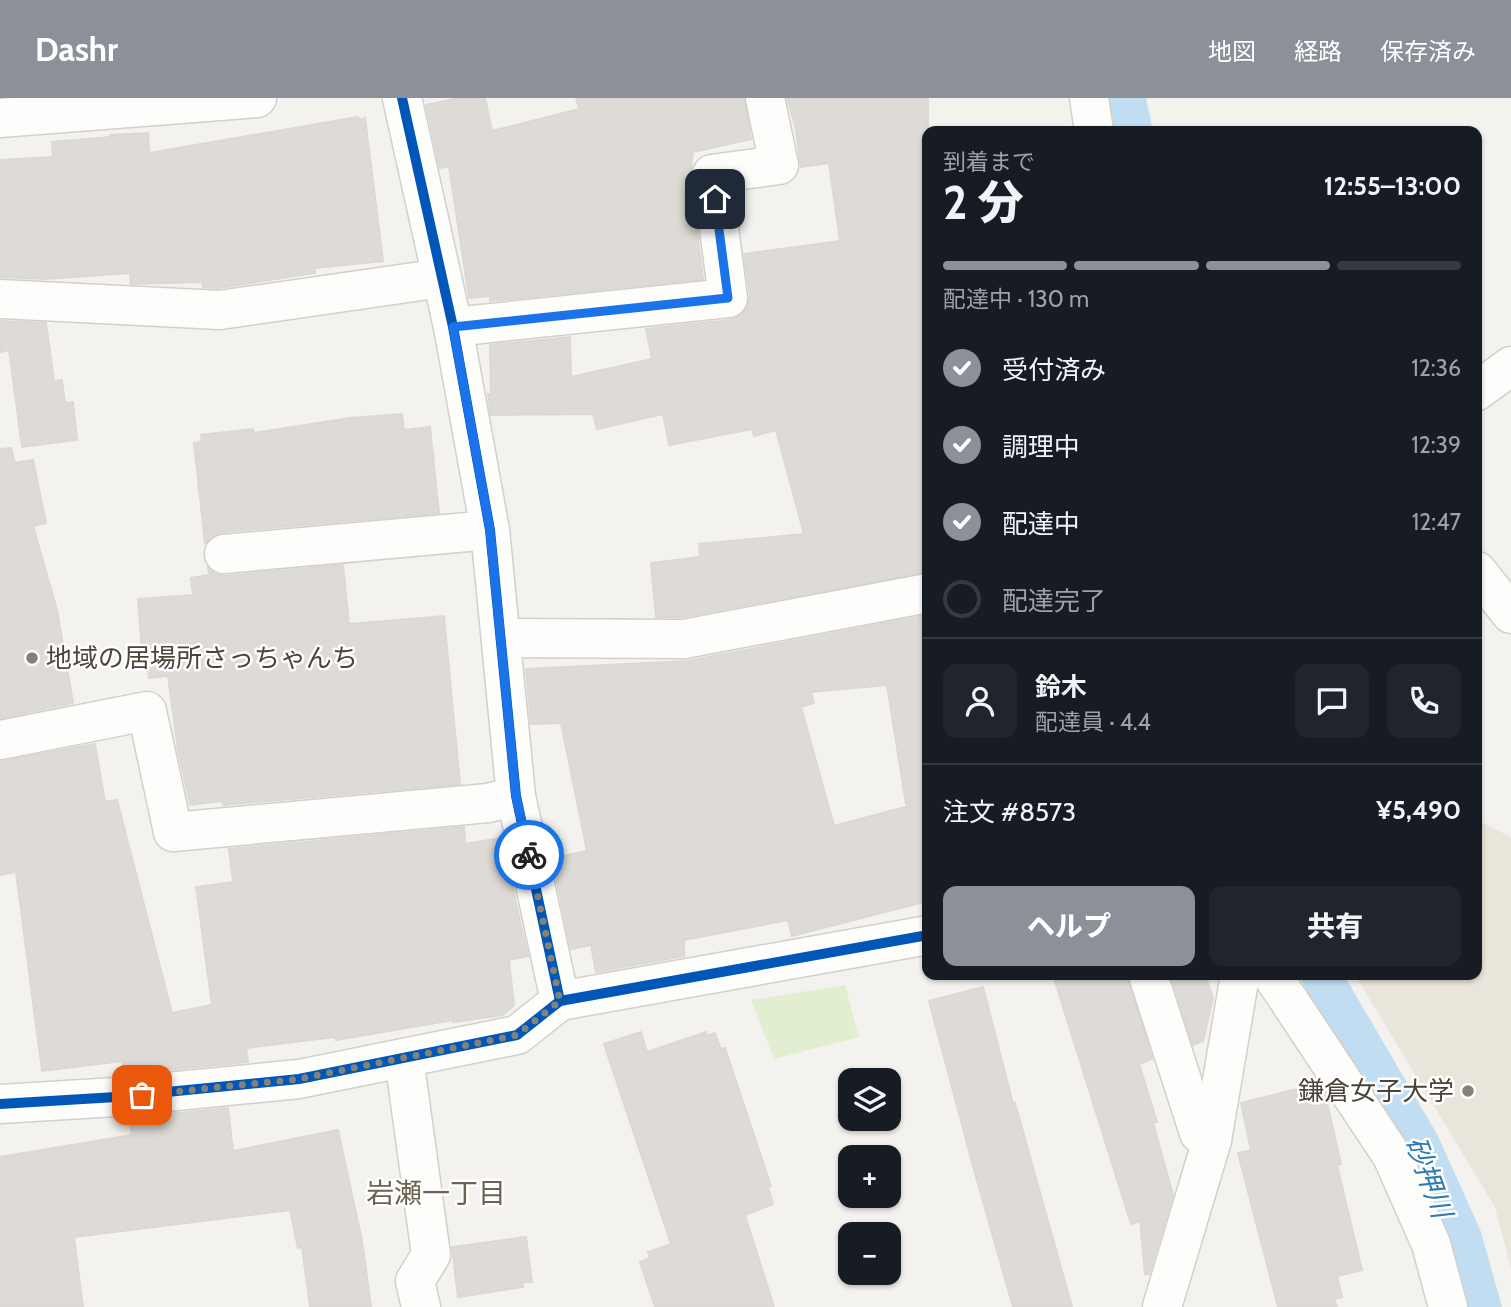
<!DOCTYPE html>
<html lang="ja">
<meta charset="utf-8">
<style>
:root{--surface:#171b24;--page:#20242c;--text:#f1f3f6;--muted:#9ea1a6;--line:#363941;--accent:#8c9099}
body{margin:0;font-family:Cabin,"Noto Sans JP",sans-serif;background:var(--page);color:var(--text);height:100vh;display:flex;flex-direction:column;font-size:26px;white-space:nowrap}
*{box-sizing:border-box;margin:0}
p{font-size:23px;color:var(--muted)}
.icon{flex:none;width:38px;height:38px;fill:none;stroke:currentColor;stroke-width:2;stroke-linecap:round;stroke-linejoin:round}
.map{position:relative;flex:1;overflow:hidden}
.details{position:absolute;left:922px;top:28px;width:560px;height:854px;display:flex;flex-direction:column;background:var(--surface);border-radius:14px;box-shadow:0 2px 5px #0004}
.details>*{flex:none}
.buttons{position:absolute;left:838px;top:970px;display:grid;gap:14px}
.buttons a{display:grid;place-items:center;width:63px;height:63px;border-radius:14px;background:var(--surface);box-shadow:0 2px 5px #0004;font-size:35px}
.pin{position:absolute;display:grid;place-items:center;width:60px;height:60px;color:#fff;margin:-30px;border-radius:14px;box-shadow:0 4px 10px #0006}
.courier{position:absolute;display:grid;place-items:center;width:70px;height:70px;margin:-35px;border:5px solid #1a73e8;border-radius:50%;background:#fff;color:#222;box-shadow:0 2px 9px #0007}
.headline em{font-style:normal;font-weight:800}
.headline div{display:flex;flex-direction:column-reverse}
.headline{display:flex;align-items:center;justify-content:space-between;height:119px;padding:0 21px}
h1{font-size:46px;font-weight:800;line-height:52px}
.bar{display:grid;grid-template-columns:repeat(4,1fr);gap:10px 7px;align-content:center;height:84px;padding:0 21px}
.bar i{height:9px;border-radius:5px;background:var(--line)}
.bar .on{background:var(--accent)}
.bar p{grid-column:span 4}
.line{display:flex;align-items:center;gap:18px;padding:0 21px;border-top:2px solid var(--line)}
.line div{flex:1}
.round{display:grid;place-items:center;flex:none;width:74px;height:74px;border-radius:14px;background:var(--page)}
ol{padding:0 21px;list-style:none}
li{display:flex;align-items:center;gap:21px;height:77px}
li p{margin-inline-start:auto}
li .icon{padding:7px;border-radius:50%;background:var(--accent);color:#fff;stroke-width:4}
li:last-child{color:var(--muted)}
li i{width:38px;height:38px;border:4px solid var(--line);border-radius:50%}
.button{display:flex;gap:14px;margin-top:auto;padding:14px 21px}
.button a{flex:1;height:80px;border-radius:14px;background:var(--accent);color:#fff;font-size:28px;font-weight:800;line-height:80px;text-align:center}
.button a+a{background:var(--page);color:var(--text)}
header{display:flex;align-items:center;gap:42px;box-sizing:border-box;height:98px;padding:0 35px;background:var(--accent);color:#fff}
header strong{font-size:33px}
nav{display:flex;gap:38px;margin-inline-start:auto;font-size:24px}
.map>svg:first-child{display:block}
.education{fill:#eae5da}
.green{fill:#e1eecf}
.water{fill:#c0ddf1}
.building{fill:#dedbd6;stroke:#dcd9d4;stroke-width:2;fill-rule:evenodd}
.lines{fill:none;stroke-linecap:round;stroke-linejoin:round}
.minor-casing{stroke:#d2d0cb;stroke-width:41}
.minor{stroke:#fdfdfc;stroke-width:38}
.cycleway-casing{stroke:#fff;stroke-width:15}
.cycleway{stroke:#0057b8;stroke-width:10}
.done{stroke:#868178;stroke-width:7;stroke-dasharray:0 12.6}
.route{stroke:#1a73e8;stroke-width:9}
.poi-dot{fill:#868178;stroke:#fff;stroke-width:2.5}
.labels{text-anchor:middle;stroke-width:5;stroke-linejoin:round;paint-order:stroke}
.poi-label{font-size:26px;fill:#4b4439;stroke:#fff;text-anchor:start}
.water-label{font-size:28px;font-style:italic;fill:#2e7ab2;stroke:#fff}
.neighbourhood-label{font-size:28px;fill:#6e6250;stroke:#fff}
</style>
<header>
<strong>Dashr</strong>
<nav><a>地図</a><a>経路</a><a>保存済み</a></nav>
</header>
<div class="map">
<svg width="1511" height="1209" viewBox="0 0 1511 1209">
<rect width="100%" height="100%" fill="#f4f2ee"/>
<!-- education -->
<path class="education" d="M1477,722l34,17v431l-16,-61 -140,-232h122z"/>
<!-- green -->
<path class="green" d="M845,887l14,52 -85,22 -23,-59z"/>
<!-- water -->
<g class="water">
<path d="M1107,0h39l7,33h-40z"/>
<path d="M1299,877h45l94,161 43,96 21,75h-43z"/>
</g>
<!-- building -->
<g class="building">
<path d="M459,0h26l7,33 87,-22 -3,-11h168l7,41 -58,13 -3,25 13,102 -213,22v-5l-21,2 -20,-132 -9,2 -14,-63z"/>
<path d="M787,0h141v474l-246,45h-26l-5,-54 49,-6 -1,-13 105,-10 -28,-104 -22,6 -2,-7 -83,16 -6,-31 -66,15 -4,-15 -102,1 -3,-21h3l-1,-49 80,-8 1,40 81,-18 -6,-30 84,-9 11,-5 7,-8 2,-11 -6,-42 96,-13 -11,-78 -28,4 -5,-38z"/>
<path d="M358,19l1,3 6,-2 18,143 -68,7v5l-96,15 -16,-1v-5l-72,2 -1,-11 -84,6 -46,-2v-117l53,-3 -1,-15 59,-5 -1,-2 38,-2 1,20z"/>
<path d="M0,223l46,2 8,58 8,-1 3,23 8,-1 4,38 -55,7 -13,-97 -9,2z"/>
<path d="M402,316l2,16 26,-3 9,86 -217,19 -10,4 -7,7 -11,-100 8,-1 -1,-7 52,-6 1,4 96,-15z"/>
<path d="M11,350l4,15 18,-3 13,63 -13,3 24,84 16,93 -73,15v-269z"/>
<path d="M343,467l6,59 95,-8 16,168 -237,21 -1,-4 -32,4 -12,-55 -10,-74 -19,2 -1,-12 -5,1 -5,-68 55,-4 -2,-17 18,-3 -1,-7 7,6 11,2z"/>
<path d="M928,517v286l-136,35 -4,-16 -104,20v16l-88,16 -5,-27 -20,4 -19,-91 35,-7 -26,-128 -30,1 -5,-55 162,-8zM887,587l19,119 14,-1 -86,23 -33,-119 13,-4 -3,-11z"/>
<path d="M95,646l10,58 12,-2 55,213 40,-8 -16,-118 37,-5 -4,-33 235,-22 1,17 36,-6 27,118 -19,4 5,45 -11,10 -50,7v-2l-117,20 -1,-3 -89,11 2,14 -124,12 -2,-13 -80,10 -26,-199 -16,3v-114z"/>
<path d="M1053,877h74l25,84 -13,5 18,58 -4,1 20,72 -24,79h-4l-5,-53 -9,3z"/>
<path d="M1171,877h34l8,23 -10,43 -10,4z"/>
<path d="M983,889l30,117 2,-1 57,204h-59l-40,-141 -44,-165z"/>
<path d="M641,934l6,20 59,-20 1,4 8,-3 6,16 4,-1 46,138 -3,1 5,17 -28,11 29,92h-119l-15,-45 10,-4 -2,-6 23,-8 -67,-200z"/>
<path d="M1318,986l7,10 16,70 -4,1 25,105 -25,6 5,21 -8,2 3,8h-59l-40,-154 13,-3 -10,-47z"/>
<path d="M228,1010l5,43 105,-21 24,111 9,66h-61l-8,-60 -4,1 -8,-38 -216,27 9,70h-83v-150l132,-22 -3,-17z"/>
<path d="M526,1139l6,45h-10l1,5 -65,10 -6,-50z"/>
</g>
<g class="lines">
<defs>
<g id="minor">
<path d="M402,0l51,229 37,203 26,266 44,205"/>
<path d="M1089,0l5,33"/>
<path d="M0,20l257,-20"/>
<path d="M0,201l220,11 222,-32"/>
<path d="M453,229l275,-29 -16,-124 67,-9 -14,-67"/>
<path d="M1477,293l34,-25"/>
<path d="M224,456l266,-24"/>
<path d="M1477,473l34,43"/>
<path d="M503,540l181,1 244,-46"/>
<path d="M0,642l147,-29 26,121 315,-29 28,-7"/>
<path d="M1148,877l51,158 13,7"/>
<path d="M1272,877l120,181 39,88 17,63"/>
<path d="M404,960l27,197 -16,26 6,26"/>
<path d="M0,1006l116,-7 183,-18 218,-44 43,-34 368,-66"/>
<path d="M1162,1209l50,-167 28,-165"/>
</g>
</defs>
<!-- minor casing -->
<use href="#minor" class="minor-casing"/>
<!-- minor -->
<use href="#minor" class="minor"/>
<defs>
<g id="cycleway">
<path d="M402,0l51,229 37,203 26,266 44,205"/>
<path d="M0,1006l116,-7 183,-18 218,-44 43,-34 368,-66"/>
</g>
</defs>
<!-- cycleway casing -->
<use href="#cycleway" class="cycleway-casing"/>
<!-- cycleway -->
<use href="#cycleway" class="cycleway"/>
</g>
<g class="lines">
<!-- done -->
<path class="done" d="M142,997l157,-16 218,-44 43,-34 -31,-146"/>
<!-- route -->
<path class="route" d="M529,757l-13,-59 -26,-266 -37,-203 275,-29 -13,-99"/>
</g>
<!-- markers -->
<g class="poi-dot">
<circle cx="32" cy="560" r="7"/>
<circle cx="1468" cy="993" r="7"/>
</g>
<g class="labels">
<!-- poi labels -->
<g class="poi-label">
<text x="46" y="569">地域の居場所さっちゃんち</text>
<text x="1454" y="1002" text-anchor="end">鎌倉女子大学</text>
</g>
<!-- water labels -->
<g class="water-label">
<text transform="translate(1429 1079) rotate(70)" y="10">砂押川</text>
</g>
<!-- neighbourhood labels -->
<g class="neighbourhood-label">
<text x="436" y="1105">岩瀬一丁目</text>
</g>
</g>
</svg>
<div class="buttons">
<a><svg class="icon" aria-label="layers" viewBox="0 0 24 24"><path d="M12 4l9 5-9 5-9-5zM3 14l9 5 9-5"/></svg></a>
<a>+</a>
<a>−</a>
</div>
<div class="pin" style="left:142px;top:997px;background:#ea580c"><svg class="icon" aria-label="bag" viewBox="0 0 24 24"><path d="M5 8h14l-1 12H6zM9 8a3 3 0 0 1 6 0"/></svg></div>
<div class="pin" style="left:715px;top:101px;background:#1f2937"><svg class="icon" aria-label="home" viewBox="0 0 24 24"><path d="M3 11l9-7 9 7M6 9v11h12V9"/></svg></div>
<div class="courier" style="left:529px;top:757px"><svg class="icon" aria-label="bike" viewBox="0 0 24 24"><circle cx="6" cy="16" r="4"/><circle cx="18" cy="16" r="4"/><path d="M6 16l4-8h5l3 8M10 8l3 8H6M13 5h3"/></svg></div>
<section class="details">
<div class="headline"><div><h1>2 分</h1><p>到着まで</p></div><em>12:55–13:00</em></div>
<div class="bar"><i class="on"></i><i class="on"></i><i class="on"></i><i></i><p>配達中 · 130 m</p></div>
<ol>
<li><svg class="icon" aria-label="check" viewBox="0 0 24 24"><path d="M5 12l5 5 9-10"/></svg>受付済み<p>12:36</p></li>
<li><svg class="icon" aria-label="check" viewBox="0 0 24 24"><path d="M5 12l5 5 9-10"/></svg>調理中<p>12:39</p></li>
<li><svg class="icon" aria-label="check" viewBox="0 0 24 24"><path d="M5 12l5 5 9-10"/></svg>配達中<p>12:47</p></li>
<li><i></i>配達完了</li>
</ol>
<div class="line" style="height:126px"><a class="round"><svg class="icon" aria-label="person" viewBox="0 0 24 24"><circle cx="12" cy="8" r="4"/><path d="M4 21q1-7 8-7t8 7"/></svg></a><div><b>鈴木</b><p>配達員 · 4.4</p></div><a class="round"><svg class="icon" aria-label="chat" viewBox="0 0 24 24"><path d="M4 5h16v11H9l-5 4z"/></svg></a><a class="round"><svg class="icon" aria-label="phone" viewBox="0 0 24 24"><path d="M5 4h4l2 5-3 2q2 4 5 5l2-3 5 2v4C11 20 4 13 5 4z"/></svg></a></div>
<div class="line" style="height:91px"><div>注文 #8573</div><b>¥5,490</b></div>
<div class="button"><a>ヘルプ</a><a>共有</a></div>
</section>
</div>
